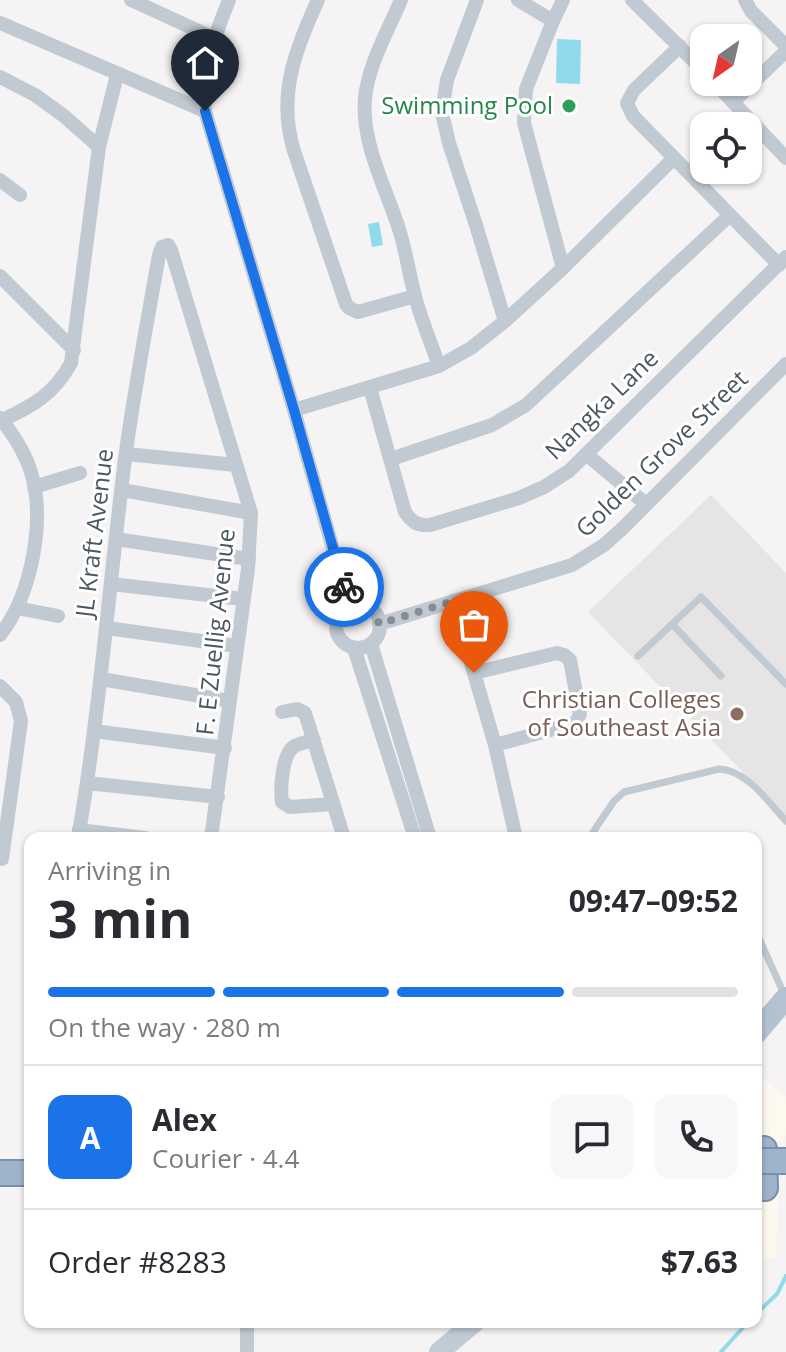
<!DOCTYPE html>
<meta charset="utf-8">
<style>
:root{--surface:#fff;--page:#f7f7f7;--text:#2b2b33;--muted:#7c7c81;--line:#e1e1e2;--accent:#1a73e8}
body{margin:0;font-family:"Open Sans",sans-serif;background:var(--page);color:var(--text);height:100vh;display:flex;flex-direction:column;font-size:30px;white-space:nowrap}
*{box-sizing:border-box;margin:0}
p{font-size:26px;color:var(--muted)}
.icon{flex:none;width:44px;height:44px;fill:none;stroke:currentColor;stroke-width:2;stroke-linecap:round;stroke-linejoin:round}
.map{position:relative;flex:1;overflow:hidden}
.panel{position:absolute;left:24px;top:832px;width:738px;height:496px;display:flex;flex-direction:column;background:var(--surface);border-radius:16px;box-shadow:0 2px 6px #0004}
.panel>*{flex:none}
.needle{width:52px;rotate:214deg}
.buttons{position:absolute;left:690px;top:24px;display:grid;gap:16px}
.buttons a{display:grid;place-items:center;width:72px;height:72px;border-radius:16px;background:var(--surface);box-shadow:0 2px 6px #0004;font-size:40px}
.pin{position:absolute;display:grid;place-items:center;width:68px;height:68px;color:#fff;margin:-82px -34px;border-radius:50% 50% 50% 0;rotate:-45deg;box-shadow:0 0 8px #0007}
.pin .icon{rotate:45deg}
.courier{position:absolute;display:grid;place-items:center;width:80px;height:80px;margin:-40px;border:6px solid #1a73e8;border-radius:50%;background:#fff;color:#222;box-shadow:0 2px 10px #0007}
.overview em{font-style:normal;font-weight:700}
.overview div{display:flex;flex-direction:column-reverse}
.overview{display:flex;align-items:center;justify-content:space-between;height:136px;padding:0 24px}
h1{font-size:52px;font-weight:700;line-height:60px}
.bar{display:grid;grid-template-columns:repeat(4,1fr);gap:12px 8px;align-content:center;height:96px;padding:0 24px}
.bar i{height:10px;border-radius:6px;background:var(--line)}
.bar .active{background:var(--accent)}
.bar p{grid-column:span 4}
.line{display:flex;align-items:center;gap:20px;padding:0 24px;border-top:2px solid var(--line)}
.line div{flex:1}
.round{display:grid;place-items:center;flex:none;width:84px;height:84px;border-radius:16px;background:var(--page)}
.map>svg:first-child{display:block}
.commercial{fill:#fdf9ef}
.education{fill:#e6e4e5}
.water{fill:#90daee}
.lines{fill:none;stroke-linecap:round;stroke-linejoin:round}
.stream{stroke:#90daee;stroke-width:4}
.trunk-casing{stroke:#7690ad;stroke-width:28}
.service{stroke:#c1cad2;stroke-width:7}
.minor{stroke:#c1cad2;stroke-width:14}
.secondary{stroke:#c1cbd6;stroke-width:20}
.primary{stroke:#b3c2d1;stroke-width:22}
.trunk{stroke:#9fb4c9;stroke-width:24}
.trunk-bridge-casing{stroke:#7690ad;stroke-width:28;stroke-linecap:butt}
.trunk-bridge{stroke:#9fb4c9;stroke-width:24}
.done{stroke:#868d94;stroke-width:8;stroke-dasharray:0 14.4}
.route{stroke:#1a73e8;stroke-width:10}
.leisure-dot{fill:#2e9e5b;stroke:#fff;stroke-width:3}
.education-dot{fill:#8d6e63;stroke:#fff;stroke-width:3}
.labels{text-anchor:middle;stroke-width:6;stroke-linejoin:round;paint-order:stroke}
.leisure-label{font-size:24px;fill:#27864d;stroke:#fff;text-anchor:end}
.street-label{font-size:24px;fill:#4a5661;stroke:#fff}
.education-label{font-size:24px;fill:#785e54;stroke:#fff;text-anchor:end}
</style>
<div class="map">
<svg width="786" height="1352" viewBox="0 0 786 1352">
<rect width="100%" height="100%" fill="#f5f3f3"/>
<!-- commercial -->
<g class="commercial">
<path d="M756,1074l30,23v37l-3,8h-27z"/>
<path d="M756,1193h22l-2,65 -20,-1z"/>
</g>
<!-- education -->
<path class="education" d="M711,495l75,78v244l-198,-205z"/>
<!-- water -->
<g class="water">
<path d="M557,39l24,1 -1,44 -24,-1z"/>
<path d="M379,222l4,23 -11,2 -4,-23z"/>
</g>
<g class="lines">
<!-- stream -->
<g class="stream">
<path d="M756,1314l21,-20 9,-18"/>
<path d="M721,1352l27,-30"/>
</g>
<defs>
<g id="trunk">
<path d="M764,1149l1,39"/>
<path d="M0,1173h30"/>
</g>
</defs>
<!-- trunk casing -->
<use href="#trunk" class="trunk-casing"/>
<!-- service -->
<g class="service">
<path d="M672,624l49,52"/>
<path d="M638,656l63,-59 85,87"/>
<path d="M589,838l25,-37 10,-9 95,-23c28,1 49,33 67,52"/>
<path d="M756,932l29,64"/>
</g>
<!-- minor -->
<g class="minor">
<path d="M131,0l83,38"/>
<path d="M229,0c-17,43 -26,65 -24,111l89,299 55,196"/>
<path d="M318,0c-23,50 -41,96 -24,151l52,153 3,4 9,4 57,-16"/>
<path d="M401,0c-13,31 -33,65 -36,98 -4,45 21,90 34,131 7,22 10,45 16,67 6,23 16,47 24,70"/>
<path d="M477,0l-30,80 -5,33 7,30 27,82 29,96"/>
<path d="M518,0l35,21"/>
<path d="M632,0l72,71"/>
<path d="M745,0l6,11 35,35"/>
<path d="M0,23l205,88"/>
<path d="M680,46l-46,44 -7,13 6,13 146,149"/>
<path d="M0,77l35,18 29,21 35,31"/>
<path d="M714,82l72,76"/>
<path d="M733,102l53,-51"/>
<path d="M0,180l20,15"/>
<path d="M563,268l-39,-145 2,-34 27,-68 10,-21"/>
<path d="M0,276l74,74"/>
<path d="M370,388l35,124c7,10 12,14 25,13l89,-27 25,-11 25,-16 217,-214"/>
<path d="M294,410l145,-44 32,-18 34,-27 58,-53 111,-110"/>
<path d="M0,418c13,16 25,35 31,54 15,49 0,124 -31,163"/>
<path d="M2,420c31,-14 52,-26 69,-57l28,-216 18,-72"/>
<path d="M126,454l110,11"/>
<path d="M586,454l60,50"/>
<path d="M391,459l101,-34 34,-20 204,-190"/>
<path d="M34,487l46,-14"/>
<path d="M122,490l129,23"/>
<path d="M116,539l133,20"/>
<path d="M111,584l132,15"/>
<path d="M453,601l42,144 21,93"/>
<circle cx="358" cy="626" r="22"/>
<path d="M17,608l41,8"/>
<path d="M379,624l193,-59 32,-20 19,-17 163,-164"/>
<path d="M107,628l130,18"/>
<path d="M371,644l59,194"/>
<path d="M354,648l61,190"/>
<path d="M474,673l83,-20 7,2 6,5 10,54 -4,9 -81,22"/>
<path d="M101,679l129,22"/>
<path d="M0,686l16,16 5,19 -19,138"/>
<path d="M282,712l15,-3 8,4 39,125"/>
<path d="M94,731l131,17"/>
<path d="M314,740c-6,2 -14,3 -19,6 -13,7 -15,42 -13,56l8,5 43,-3"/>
<path d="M87,783l131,14"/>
<path d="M79,830l66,8"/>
<path d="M78,838c22,-126 31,-253 47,-379 9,-68 22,-136 34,-204l3,-8 6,-2 3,5 80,263 -3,56 -37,269"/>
<path d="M247,1322v30"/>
</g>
<!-- secondary -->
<path class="secondary" d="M439,1352l36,-30"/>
<!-- primary -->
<path class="primary" d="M756,1033l30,-35"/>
<!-- trunk -->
<use href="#trunk" class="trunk"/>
<defs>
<path id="trunk-bridge" d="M756,1161h30"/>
</defs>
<!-- trunk-bridge casing -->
<use href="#trunk-bridge" class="trunk-bridge-casing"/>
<!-- trunk-bridge -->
<use href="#trunk-bridge" class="trunk-bridge"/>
</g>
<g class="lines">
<!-- done -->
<path class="done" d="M344,587l5,19c15,-4 26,3 30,18l74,-23 21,72"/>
<!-- route -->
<path class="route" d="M205,111l89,299 50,177"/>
</g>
<!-- markers -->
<circle class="leisure-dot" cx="569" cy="106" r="8"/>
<circle class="education-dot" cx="737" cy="714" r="8"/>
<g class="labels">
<!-- leisure labels -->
<g class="leisure-label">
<text x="553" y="114">Swimming Pool</text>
</g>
<!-- street labels -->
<g class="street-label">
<text transform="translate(602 405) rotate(-44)" y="8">Nangka Lane</text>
<text transform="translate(662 454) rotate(-44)" y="8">Golden Grove Street</text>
<text transform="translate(95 533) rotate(-83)" y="8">JL Kraft Avenue</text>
<text transform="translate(216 632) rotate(-84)" y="8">F. E Zuellig Avenue</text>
</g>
<!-- education labels -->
<g class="education-label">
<text x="721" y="708">Christian Colleges<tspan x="721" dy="28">of Southeast Asia</tspan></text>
</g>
</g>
</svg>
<div class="buttons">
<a><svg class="needle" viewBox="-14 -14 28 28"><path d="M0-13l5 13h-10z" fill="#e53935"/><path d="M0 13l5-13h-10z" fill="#7c7c81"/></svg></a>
<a><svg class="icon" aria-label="locate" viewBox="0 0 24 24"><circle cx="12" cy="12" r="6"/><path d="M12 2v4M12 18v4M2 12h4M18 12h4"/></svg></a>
</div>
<div class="pin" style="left:474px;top:673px;background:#ea580c"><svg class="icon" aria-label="bag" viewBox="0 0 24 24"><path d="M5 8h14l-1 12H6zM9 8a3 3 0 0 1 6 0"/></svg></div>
<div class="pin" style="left:205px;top:111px;background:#1f2937"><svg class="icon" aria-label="home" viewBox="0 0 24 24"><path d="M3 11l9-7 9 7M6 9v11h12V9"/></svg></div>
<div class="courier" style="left:344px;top:587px"><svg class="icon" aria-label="bike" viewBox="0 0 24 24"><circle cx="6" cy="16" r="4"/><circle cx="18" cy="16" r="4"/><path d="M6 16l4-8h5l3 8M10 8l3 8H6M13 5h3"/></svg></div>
<section class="panel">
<div class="overview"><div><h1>3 min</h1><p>Arriving in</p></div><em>09:47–09:52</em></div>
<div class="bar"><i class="active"></i><i class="active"></i><i class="active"></i><i></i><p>On the way · 280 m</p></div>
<div class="line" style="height:144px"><b class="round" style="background:var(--accent);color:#fff">A</b><div><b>Alex</b><p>Courier · 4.4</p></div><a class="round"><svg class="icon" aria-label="chat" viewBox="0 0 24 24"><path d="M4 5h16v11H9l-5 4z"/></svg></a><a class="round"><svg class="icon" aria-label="phone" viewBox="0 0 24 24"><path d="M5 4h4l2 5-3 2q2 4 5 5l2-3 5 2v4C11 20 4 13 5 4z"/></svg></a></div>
<div class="line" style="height:104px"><div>Order #8283</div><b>$7.63</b></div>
</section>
</div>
